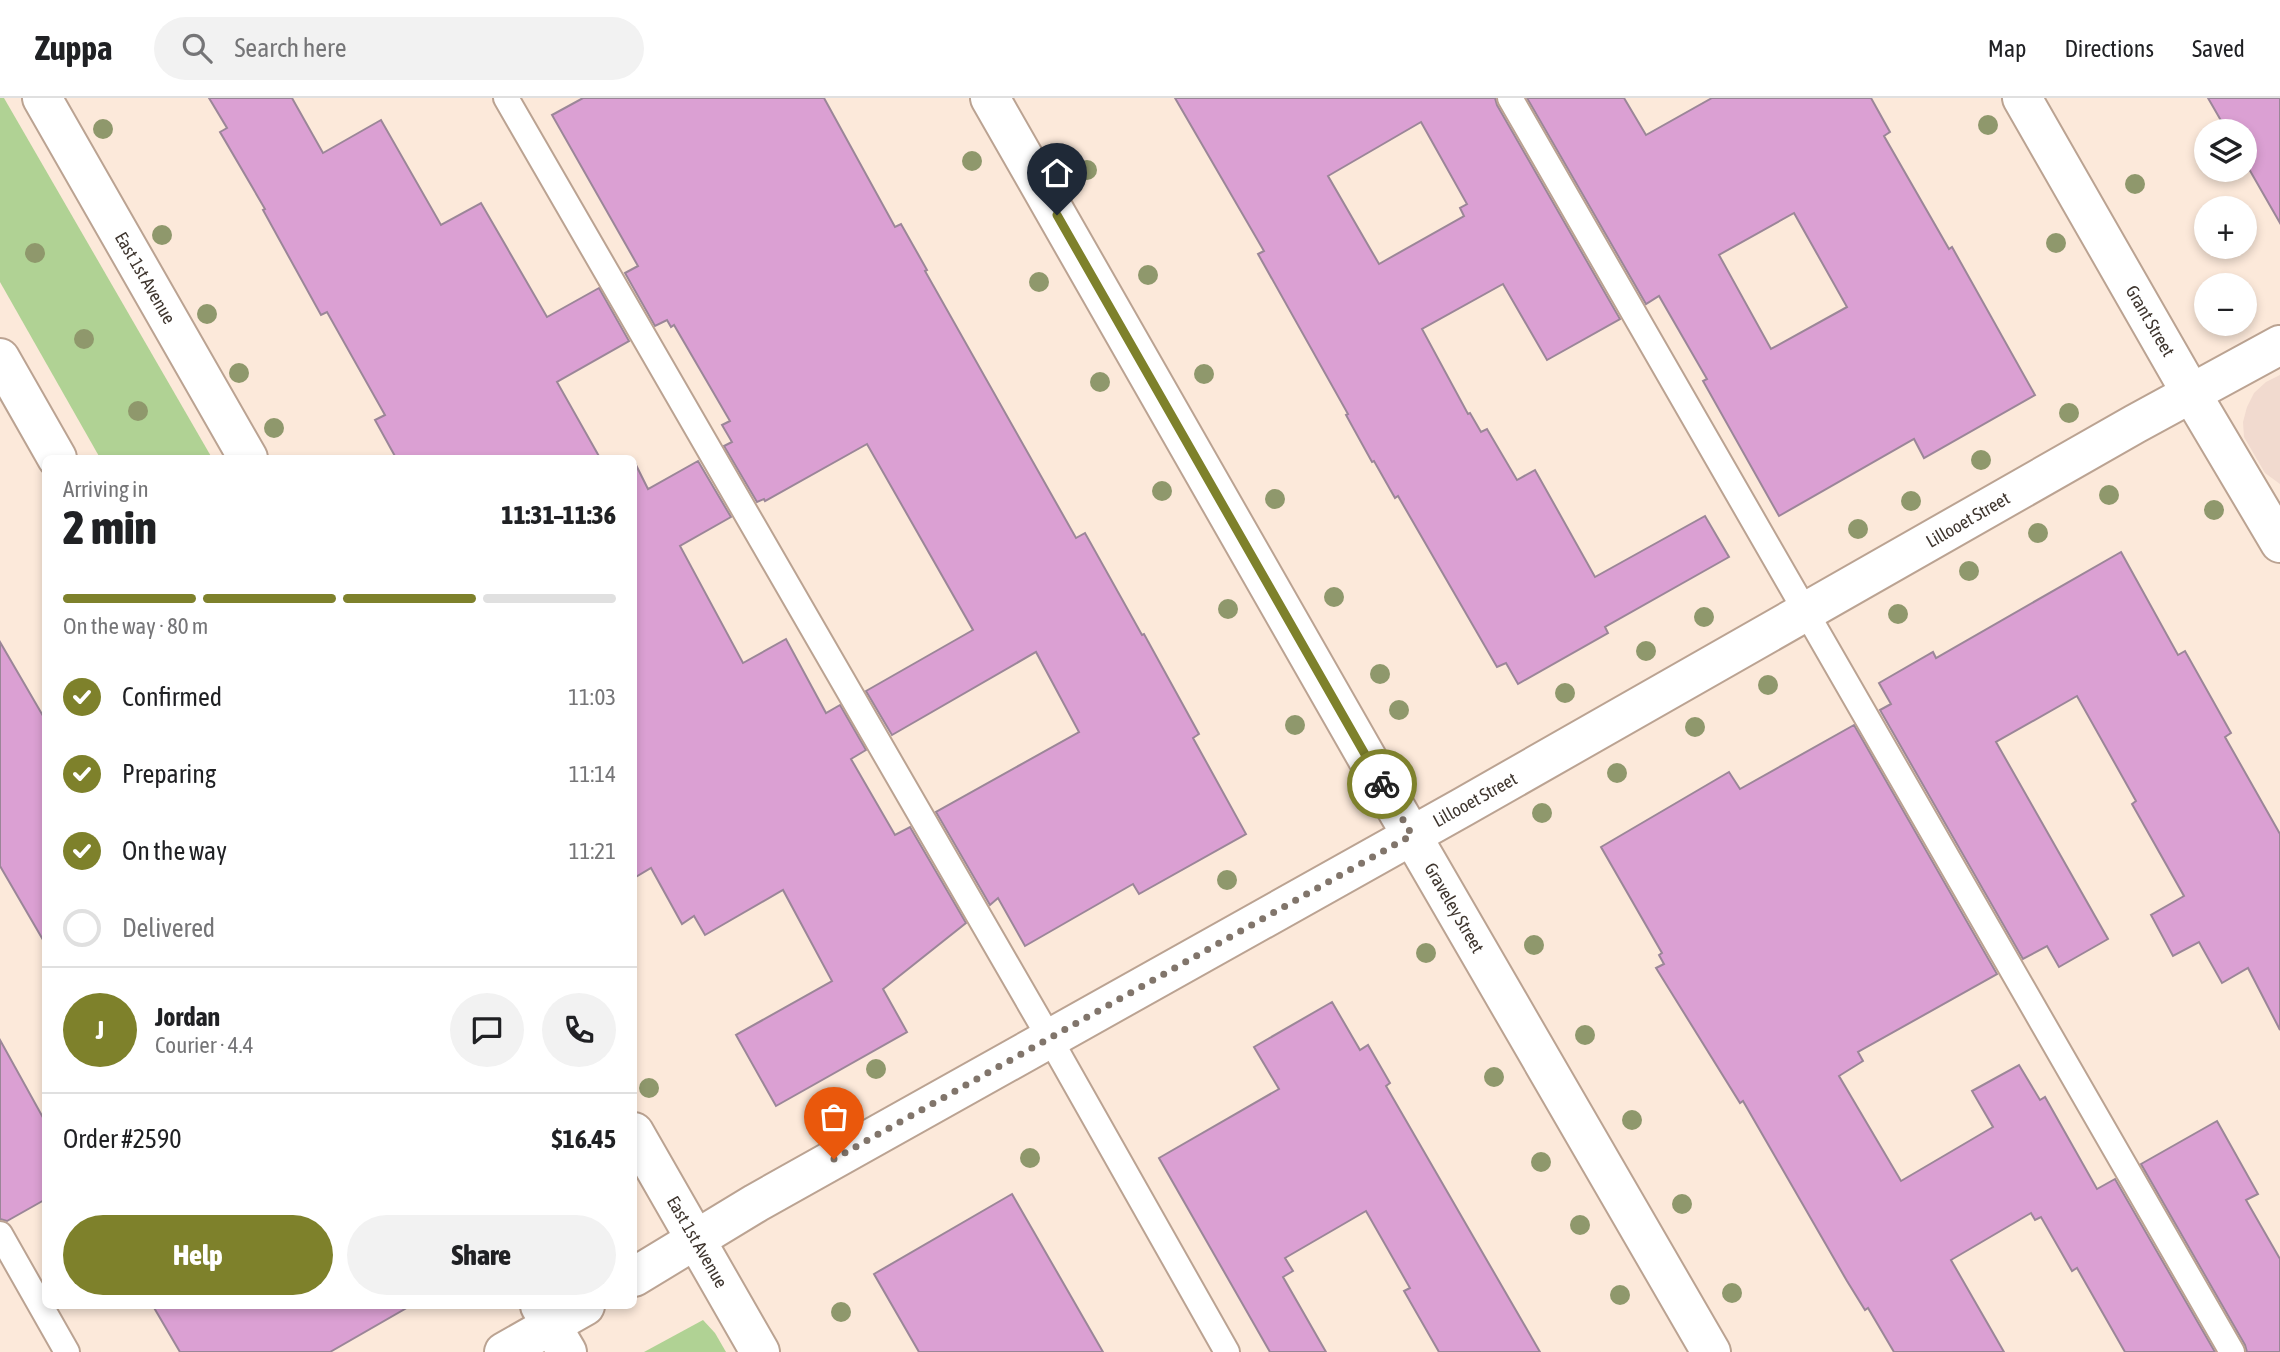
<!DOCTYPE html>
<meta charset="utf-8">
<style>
:root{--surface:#fff;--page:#f2f2f2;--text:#202124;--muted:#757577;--line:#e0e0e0;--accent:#7e812b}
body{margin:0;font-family:"Asap Condensed",sans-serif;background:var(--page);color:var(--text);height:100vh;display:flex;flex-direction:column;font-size:26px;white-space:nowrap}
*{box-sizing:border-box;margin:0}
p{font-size:23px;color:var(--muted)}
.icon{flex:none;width:38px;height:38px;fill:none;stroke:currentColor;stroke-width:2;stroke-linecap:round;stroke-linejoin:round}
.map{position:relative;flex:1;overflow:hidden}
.panel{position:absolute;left:42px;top:357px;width:595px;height:854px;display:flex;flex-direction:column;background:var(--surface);border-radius:10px;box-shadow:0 4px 10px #0003}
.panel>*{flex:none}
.fabs{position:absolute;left:2194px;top:21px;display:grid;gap:14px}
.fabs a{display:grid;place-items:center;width:63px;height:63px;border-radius:50%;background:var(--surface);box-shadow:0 4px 10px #0003;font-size:35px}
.pin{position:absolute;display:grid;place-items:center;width:60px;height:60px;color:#fff;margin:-72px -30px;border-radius:50% 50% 50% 0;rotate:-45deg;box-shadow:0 0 7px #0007}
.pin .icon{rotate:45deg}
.courier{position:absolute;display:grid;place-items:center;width:70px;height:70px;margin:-35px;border:5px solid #7e812b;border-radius:50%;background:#fff;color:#222;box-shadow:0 2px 9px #0007}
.head em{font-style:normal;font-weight:800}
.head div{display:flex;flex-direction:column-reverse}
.head{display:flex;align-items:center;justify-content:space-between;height:119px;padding:0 21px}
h1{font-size:46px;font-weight:800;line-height:52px}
.bar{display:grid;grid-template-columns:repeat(4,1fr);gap:10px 7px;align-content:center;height:84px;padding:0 21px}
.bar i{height:9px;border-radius:5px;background:var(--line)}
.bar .on{background:var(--accent)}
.bar p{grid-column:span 4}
.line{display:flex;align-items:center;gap:18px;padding:0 21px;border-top:2px solid var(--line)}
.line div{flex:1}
.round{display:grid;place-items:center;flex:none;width:74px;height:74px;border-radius:37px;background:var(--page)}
ol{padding:0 21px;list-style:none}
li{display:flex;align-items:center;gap:21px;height:77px}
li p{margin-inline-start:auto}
li .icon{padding:7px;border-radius:50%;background:var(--accent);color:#fff;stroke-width:4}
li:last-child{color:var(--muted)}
li i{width:38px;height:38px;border:4px solid var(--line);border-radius:50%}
.primary-button{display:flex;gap:14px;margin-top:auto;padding:14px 21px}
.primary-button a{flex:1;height:80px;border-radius:42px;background:var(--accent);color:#fff;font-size:28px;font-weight:800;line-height:80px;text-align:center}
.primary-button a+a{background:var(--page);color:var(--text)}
header{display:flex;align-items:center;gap:42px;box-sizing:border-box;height:98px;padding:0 35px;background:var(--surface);border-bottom:2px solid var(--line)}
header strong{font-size:33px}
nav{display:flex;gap:38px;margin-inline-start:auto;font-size:24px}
.search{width:490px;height:63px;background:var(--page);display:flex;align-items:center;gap:18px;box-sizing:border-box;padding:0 24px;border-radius:38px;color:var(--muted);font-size:26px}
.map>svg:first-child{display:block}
.education{fill:#f1dacf}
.green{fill:#b0d294}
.building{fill:#dba0d3;stroke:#9b8698;stroke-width:2;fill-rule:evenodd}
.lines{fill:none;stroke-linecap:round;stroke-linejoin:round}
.service-casing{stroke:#bba392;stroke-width:28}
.minor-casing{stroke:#bba392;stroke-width:42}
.secondary-casing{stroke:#bba392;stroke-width:42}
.service{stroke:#fff;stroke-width:24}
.minor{stroke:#fff;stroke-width:38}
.secondary{stroke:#fff;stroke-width:38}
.tree{fill:#8f986c}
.done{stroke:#81756b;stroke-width:7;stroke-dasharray:0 12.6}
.route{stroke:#7e812b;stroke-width:9}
.labels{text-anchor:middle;stroke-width:6;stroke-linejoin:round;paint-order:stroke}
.street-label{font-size:18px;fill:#3f362f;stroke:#fff}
</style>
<header>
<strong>Zuppa</strong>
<div class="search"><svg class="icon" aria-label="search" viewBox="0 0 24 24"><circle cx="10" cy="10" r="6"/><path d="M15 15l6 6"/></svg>Search here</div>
<nav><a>Map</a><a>Directions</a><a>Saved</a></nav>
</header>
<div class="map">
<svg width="2280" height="1254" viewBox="0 0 2280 1254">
<rect width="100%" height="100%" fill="#fce9da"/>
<!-- education -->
<path class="education" d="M2280,277v109l-15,-11 -21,-36 -1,-15 4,-15 7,-14 12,-11z"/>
<!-- green -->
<g class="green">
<path d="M0,0h4l208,360h-112l-100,-176z"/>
<path d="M703,1222l12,13 11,19h-82z"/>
</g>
<!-- building -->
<g class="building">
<path d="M209,0h83l31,55 58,-33 60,105 40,-22 66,114 52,-29 30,53 -72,41 43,76h-204l-21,-38 10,-5 -58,-103 -6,3 -58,-105 2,-1 -45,-77 7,-4z"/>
<path d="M583,0h241l71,129 6,-3 26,46 -2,1 151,267 9,-5 57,102 2,-1 55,100 -6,4 53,96 -107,60 -6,-10 -108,62 -27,-48 -8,7 -54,-93 143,-80 -43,-80 -144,83 -26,-44 107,-61 -106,-186 -102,57 -1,-2 -7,3 -33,-56 8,-4 -10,-17 8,-4 -56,-96 -3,2 -4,-7 -12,6 -30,-53 13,-7 -86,-151z"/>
<path d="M1175,0h320l2,7 123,214 -73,41 -44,-76 -81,45 46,85 2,-1 11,19 6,-3 30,51 18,-10 60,107 110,-61 24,41 -124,70 3,6 -90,51 -12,-21 -9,4 -99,-171 -3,2 -21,-37 -2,1 -26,-47 2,-1 -90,-160 6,-3zM1421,24l46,82 -7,4 4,8 -85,48 -51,-88z"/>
<path d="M1527,0h97l22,37 66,-37h159l19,34 -6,4 65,113 3,-2 83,148 -111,63 -10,-19 -135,77 -76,-135 4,-2 -48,-83 -13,8zM1794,115l53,94 -76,42 -52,-94z"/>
<path d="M2208,0h72v125l-35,-61v-31h-18z"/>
<path d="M634,363l14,28 50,-28 33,56 -51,29 63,117 43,-24 40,74 14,-8 26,45 -15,9 44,76 15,-8 56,96 -83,66 24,43 -131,74 -40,-71 96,-54 -49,-91 -78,45 -11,-19 -12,8 -31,-56 -17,10z"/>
<path d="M2121,454l57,103 7,-4 46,82 -6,4 55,97v196l-32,-62 -26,15 -23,-41 -26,14 -22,-41 33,-19 -52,-92 4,-3 -59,-105 -81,46 112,197 -49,28 -12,-21 -24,13 -143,-249 11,-6 -12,-21 54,-31 3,6z"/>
<path d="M0,544l46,79v224l-46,-79z"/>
<path d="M1854,627l143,249 -139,78 5,9 -24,15 62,105 92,-54 -21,-36 47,-26 21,35 5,-3 52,92 18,-10 100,173h-90l-48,-84 -5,3 -31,-54 -6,3 -4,-7 -80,47 53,92h-110l-26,-44 -3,2 -18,-29 -104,-180 -3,2 -84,-135 8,-4 -5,-9 3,-2 -61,-106 128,-75 11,17z"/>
<path d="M1332,904l28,48 8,-5 22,38 -4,3 154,266h-101l-35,-61 6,-3 -44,-77 -81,47 8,13 -10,6 43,75h-56l-111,-194 120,-69 -25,-42z"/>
<path d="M0,942l46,83v76l-39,22 -7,-2z"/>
<path d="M2217,1023l41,73 -12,6 34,59v93h-33l-2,-7 -104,-181z"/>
<path d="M1012,1096l91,158h-184l-45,-78z"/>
<path d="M153,1208h257l-80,46h-150z"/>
</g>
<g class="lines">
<defs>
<g id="service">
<path d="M506,0l544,941 177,313"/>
<path d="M1510,0l722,1254"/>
<path d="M0,1136l67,118"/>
</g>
<g id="minor">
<path d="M990,0l389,681 332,573"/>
<path d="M2022,0l169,295 89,150"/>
<path d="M634,1179l122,-74 707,-396 672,-383 145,-79"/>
<path d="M504,1254l81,-46"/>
</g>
<g id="secondary">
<path d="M42,0l206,360"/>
<path d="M0,260l57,100"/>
<path d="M634,1034l126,220"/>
<path d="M540,1208l27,46"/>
</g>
</defs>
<!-- service casing -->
<use href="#service" class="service-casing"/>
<!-- minor casing -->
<use href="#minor" class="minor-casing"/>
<!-- secondary casing -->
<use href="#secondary" class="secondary-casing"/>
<!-- service -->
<use href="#service" class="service"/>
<!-- minor -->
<use href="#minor" class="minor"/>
<!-- secondary -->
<use href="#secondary" class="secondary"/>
</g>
<!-- trees -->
<g class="tree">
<circle cx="1988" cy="27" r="10"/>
<circle cx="103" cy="31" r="10"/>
<circle cx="972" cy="63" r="10"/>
<circle cx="1087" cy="72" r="10"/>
<circle cx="2135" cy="86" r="10"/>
<circle cx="162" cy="137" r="10"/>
<circle cx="2056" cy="145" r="10"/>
<circle cx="35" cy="155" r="10"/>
<circle cx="1148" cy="177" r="10"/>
<circle cx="1039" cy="184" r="10"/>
<circle cx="207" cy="216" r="10"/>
<circle cx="84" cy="241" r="10"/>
<circle cx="239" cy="275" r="10"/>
<circle cx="1204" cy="276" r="10"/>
<circle cx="1100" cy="284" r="10"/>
<circle cx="138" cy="313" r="10"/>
<circle cx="2069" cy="315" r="10"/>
<circle cx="274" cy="330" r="10"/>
<circle cx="1981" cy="362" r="10"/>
<circle cx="1162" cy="393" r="10"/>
<circle cx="2109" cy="397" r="10"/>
<circle cx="1275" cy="401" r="10"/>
<circle cx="1911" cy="403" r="10"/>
<circle cx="2214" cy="412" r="10"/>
<circle cx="1858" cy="431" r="10"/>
<circle cx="2038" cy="435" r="10"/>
<circle cx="1969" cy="473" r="10"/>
<circle cx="1334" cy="499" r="10"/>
<circle cx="1228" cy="511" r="10"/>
<circle cx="1898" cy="516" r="10"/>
<circle cx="1704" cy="519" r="10"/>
<circle cx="1646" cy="553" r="10"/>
<circle cx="1380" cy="576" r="10"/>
<circle cx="1768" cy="587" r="10"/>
<circle cx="1565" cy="595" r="10"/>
<circle cx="1399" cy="612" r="10"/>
<circle cx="1295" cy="627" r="10"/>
<circle cx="1695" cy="629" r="10"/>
<circle cx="1617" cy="675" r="10"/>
<circle cx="1542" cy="715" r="10"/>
<circle cx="1227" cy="782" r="10"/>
<circle cx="1534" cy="847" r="10"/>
<circle cx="1426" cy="855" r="10"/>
<circle cx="1585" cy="937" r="10"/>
<circle cx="876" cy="971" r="10"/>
<circle cx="1494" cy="979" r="10"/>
<circle cx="649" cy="990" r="10"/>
<circle cx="1632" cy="1022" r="10"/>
<circle cx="1030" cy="1060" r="10"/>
<circle cx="1541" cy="1064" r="10"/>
<circle cx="1682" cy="1106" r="10"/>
<circle cx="1580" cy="1127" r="10"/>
<circle cx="1732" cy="1195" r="10"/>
<circle cx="1620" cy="1197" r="10"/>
<circle cx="841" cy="1214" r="10"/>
</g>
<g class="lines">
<!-- done -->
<path class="done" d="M834,1061l578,-324 -30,-51"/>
<!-- route -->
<path class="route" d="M1057,117l325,569"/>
</g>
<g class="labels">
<!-- street labels -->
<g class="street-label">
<text transform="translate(145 180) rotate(60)" y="6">East 1st Avenue</text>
<text transform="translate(2150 223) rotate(60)" y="6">Grant Street</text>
<text transform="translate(1968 422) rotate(-30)" y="6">Lillooet Street</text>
<text transform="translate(1475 702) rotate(-29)" y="6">Lillooet Street</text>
<text transform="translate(1454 810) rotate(60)" y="6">Graveley Street</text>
<text transform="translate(697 1144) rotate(60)" y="6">East 1st Avenue</text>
</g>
</g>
</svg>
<div class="fabs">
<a><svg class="icon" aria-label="layers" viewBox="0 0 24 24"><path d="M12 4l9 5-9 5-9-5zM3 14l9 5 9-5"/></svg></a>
<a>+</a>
<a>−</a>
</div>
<div class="pin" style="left:834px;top:1061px;background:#ea580c"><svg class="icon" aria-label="bag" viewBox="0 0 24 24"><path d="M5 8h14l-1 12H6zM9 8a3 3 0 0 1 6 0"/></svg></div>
<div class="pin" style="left:1057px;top:117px;background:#1f2937"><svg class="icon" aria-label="home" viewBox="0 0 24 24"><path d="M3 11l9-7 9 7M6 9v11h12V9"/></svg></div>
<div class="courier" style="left:1382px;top:686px"><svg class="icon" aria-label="bike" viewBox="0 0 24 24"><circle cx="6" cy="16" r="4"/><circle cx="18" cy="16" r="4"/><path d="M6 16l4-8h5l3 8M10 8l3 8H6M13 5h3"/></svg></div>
<section class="panel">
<div class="head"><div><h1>2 min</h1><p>Arriving in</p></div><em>11:31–11:36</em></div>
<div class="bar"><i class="on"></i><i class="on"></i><i class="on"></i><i></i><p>On the way · 80 m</p></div>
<ol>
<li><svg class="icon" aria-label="check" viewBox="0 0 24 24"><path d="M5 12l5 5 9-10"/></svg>Confirmed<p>11:03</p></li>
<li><svg class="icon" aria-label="check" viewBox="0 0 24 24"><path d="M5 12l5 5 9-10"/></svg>Preparing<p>11:14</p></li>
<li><svg class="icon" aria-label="check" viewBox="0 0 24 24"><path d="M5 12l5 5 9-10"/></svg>On the way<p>11:21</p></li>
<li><i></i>Delivered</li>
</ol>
<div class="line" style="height:126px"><b class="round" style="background:var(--accent);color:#fff">J</b><div><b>Jordan</b><p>Courier · 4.4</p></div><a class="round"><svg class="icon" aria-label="chat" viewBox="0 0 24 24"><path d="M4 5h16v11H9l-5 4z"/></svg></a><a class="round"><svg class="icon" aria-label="phone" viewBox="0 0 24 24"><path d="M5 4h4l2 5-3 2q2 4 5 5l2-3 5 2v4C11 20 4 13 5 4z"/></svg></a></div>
<div class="line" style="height:91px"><div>Order #2590</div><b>$16.45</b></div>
<div class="primary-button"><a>Help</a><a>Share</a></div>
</section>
</div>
